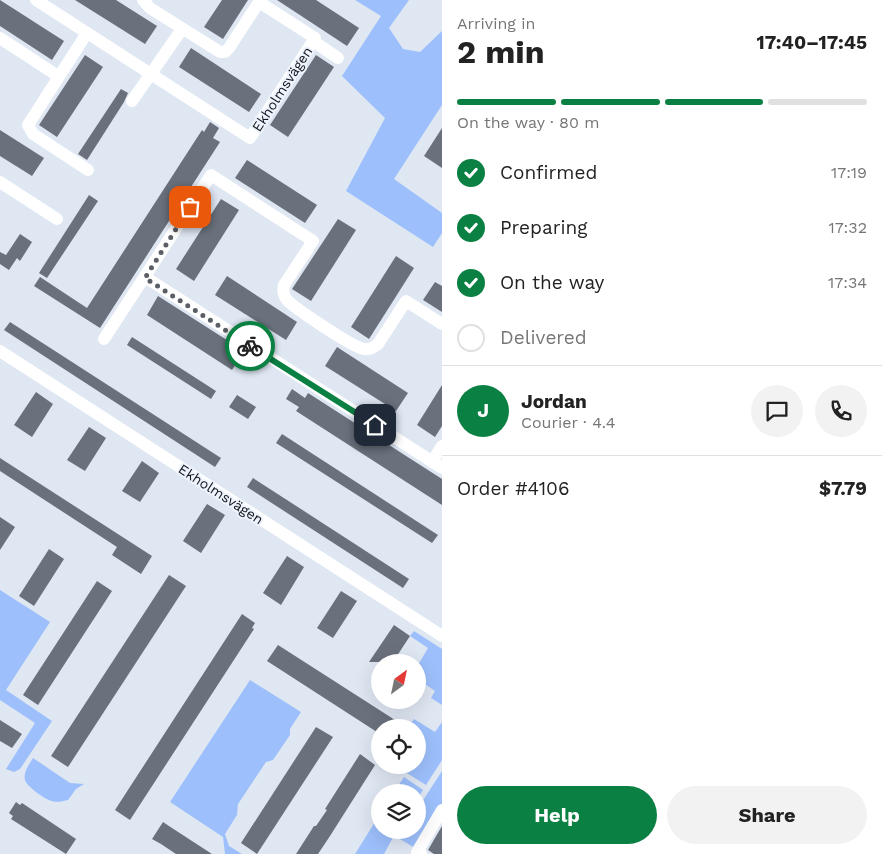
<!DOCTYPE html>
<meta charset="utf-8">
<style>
:root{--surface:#fff;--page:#f2f2f2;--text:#222;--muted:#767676;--line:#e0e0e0;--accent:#0b8043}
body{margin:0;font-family:"Work Sans",sans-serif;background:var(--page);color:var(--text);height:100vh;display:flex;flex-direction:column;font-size:19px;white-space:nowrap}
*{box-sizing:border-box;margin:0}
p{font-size:16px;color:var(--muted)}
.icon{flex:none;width:28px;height:28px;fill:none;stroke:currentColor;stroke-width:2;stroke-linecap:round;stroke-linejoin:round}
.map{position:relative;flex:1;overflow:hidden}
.side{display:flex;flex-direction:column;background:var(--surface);width:440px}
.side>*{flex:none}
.needle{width:32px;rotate:33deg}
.controls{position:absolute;left:371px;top:654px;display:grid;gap:10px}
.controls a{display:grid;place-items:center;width:55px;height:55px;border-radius:50%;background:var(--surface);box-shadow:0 5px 20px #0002;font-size:25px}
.pin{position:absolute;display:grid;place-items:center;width:42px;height:42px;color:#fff;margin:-21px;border-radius:10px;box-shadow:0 2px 8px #0006}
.courier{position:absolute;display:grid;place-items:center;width:50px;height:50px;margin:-25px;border:4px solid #0b8043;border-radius:50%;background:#fff;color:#222;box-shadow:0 1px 6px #0007}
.head em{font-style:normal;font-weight:700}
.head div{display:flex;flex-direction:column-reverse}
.head{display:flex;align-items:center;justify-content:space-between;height:85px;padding:0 15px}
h1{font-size:32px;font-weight:700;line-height:38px}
.bar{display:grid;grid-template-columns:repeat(4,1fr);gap:8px 5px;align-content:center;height:60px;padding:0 15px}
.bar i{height:6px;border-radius:4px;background:var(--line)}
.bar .on{background:var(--accent)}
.bar p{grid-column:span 4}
.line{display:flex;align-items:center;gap:12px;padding:0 15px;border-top:1px solid var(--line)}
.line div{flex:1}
.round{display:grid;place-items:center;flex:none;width:52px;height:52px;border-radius:26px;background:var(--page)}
ol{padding:0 15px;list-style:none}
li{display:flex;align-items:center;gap:15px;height:55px}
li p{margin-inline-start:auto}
li .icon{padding:5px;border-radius:50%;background:var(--accent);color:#fff;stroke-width:4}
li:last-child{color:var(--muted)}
li i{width:28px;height:28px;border:2px solid var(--line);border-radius:50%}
.button{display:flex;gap:10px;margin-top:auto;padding:10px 15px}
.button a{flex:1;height:58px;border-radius:30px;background:var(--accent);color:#fff;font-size:20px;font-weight:700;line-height:58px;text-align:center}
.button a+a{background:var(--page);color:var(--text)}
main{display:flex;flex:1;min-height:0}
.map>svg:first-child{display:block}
.green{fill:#9dc0fc}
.building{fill:#6a717c}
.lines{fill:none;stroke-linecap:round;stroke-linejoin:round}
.minor{stroke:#fff;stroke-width:12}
.done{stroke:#5a5e65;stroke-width:5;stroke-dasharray:0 9}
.route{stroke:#0b8043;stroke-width:6}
.labels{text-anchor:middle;stroke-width:4;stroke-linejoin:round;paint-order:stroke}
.street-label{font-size:14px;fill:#131519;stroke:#eef4fe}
</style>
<main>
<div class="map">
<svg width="442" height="854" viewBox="0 0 442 854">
<rect width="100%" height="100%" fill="#dfe7f3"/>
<!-- green -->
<g class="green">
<path d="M355,0h54l-20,28 14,21 17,3 22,-21v74l-48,74 48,34v20l-9,14 -87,-56 39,-73 -43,-42 39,-60z"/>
<path d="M0,590l50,32 -44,68 46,31 -32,48 -6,3 -8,-3 29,-46 -35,-23z"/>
<path d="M414,631l28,18v56l-11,-7 4,-7 -16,-11 -1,1v-16l10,-17 -18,-12z"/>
<path d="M250,680l51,32 -11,17v6l-17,25 -7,2 -28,42 -1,11 -12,19 4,12 13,8h-17l-2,-17 -53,-35z"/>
<path d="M414,719l21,13 7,-10v38l-16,25 -32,-20h24v-37l-10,-1z"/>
<path d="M33,758l37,25 14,1 -8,5 -8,11c-5,1 -11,3 -16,1 -6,-1 -26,-15 -27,-21 -2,-8 4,-15 8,-22z"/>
<path d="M442,771v33l-27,44 -17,-10 5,-8h15v-22z"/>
<path d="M404,777l19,13 -5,8v-6h-24z"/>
<path d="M380,814v16h17l-13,24h-29z"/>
</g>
<!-- building -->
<g class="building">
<path d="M0,0l64,41 -12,19 -52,-34z"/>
<path d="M75,0h41l41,26 -12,18z"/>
<path d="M222,0h26l-25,39 -19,-12z"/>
<path d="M277,0h39l43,28 -12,18z"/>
<path d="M191,48l70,46 -12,18 -70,-45z"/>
<path d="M85,55l18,12 -46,70 -18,-12z"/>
<path d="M316,55l18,12 -46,70 -18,-12z"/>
<path d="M121,89l7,4 -4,9 -37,58 -9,-6z"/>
<path d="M210,122l9,6 -6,10 7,4 -120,186 -66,-42 6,-9 47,31 115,-178 2,2z"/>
<path d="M442,128v40l-18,-12z"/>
<path d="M0,130l44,28 -12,18 -32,-20z"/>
<path d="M247,160l70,45 -12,18 -70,-45z"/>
<path d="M89,195l9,6 -51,77 -8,-5z"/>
<path d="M221,199l18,11 -45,71 -18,-12z"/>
<path d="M338,219l18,11 -45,71 -19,-12z"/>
<path d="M20,234l12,8 -12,19 -3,-3 -8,12 -9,-6v-12l6,3z"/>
<path d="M396,256l18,12 -45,71 -18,-12z"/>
<path d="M227,276l70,46 -11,18 -71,-45z"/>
<path d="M435,282l7,4v26l-19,-12z"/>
<path d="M158,296l86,55 -12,19 -85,-55z"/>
<path d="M10,322l211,136 -6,9 -211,-137z"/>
<path d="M132,337l84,54 -5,8 -84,-54z"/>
<path d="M337,347l71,46 -12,18 -71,-45z"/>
<path d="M442,385v41l-7,11 -18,-12z"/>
<path d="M292,389l13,9 3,-5 134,86v26l-146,-94 3,-4 -13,-8z"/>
<path d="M36,392l17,12 -21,33 -18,-12z"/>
<path d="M237,395l19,12 -8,12 -19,-12z"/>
<path d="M89,427l17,11 -21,33 -18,-11z"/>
<path d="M282,434l156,101 -6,8 -156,-100z"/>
<path d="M0,458l152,98 -11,18 -29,-19 5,-8 -117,-76z"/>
<path d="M142,461l17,12 -19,29 -18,-11z"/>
<path d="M253,478l156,101 -6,9 -156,-101z"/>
<path d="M207,504l18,11 -24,38 -18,-12z"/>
<path d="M0,517l15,10 -15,23z"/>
<path d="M49,549l15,10 -30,47 -15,-10z"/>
<path d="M287,556l17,11 -23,38 -18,-12z"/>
<path d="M169,575l17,11 -118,181 -17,-11z"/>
<path d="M97,581l15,10 -74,114 -15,-10z"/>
<path d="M341,591l16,10 -24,37 -16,-10z"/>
<path d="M242,614l13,9 -3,5 2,1 -124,191 -15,-10z"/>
<path d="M394,625l16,11 -17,26h-24z"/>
<path d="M278,645l117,75 -4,8h-11v6l-113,-73z"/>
<path d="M0,720l22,14 -10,14 -12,-7z"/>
<path d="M316,727l17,10 -76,117 -16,-11z"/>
<path d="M360,754l15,11 -45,71 -12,18h-22l18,-28h2l11,-16 -2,-1z"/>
<path d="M16,802l4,3 2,-2 54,36 -10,15 -55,-35 2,-3 -4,-3z"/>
<path d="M163,822l9,6 40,26h-36l-15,-10 -9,-5z"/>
<path d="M442,826v28h-8l-6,-4z"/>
</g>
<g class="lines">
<!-- minor -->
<g class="minor">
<path d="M36,0l214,138 65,-100 -56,-36 -30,46 -4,4h-5l-70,-44 -7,-8"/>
<path d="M87,33l-59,92 5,9 55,36"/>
<path d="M0,38l58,38"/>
<path d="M313,41l25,17"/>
<path d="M132,101l50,-72"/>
<path d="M0,182l57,37"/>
<path d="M145,277l297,191"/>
<path d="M104,339l107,-164 102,66 -29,44c-1,6 -1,10 3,15 9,9 65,47 77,49 5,1 9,-1 14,-5l28,-43 36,23"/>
<path d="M0,351l442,285"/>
<path d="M432,462l10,-16"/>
<path d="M421,854l-4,-2 25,-42"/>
</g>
</g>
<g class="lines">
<!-- done -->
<path class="done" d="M190,207l-45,71 105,68"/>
<!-- route -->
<path class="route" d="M250,346l125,79"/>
</g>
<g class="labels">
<!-- street labels -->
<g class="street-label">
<text transform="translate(282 89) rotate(-57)" y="5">Ekholmsvägen</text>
<text transform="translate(221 494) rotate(33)" y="5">Ekholmsvägen</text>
</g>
</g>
</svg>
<div class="controls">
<a><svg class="needle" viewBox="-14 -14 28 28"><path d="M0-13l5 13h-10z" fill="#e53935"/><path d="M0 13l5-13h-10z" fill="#767676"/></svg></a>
<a><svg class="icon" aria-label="locate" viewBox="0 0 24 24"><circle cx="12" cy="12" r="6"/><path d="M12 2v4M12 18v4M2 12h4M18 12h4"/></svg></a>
<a><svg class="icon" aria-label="layers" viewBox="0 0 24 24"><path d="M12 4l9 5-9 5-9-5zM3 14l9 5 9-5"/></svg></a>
</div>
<div class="pin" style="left:190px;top:207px;background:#ea580c"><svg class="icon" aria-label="bag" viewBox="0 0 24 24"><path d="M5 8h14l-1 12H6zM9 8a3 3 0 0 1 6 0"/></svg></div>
<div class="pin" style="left:375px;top:425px;background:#1f2937"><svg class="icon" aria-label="home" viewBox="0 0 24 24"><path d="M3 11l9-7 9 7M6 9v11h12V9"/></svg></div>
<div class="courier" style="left:250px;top:346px"><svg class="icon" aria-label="bike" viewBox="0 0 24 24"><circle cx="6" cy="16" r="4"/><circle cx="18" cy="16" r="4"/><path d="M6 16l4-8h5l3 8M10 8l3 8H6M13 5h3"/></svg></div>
</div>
<section class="side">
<div class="head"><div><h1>2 min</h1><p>Arriving in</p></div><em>17:40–17:45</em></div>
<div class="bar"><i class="on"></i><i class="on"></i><i class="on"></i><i></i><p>On the way · 80 m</p></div>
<ol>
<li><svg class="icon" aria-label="check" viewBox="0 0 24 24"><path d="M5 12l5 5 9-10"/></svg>Confirmed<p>17:19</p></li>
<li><svg class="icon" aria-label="check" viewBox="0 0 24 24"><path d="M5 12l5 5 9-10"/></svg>Preparing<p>17:32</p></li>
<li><svg class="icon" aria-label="check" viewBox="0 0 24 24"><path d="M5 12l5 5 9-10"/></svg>On the way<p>17:34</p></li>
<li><i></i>Delivered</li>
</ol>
<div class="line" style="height:90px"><b class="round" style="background:var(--accent);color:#fff">J</b><div><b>Jordan</b><p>Courier · 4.4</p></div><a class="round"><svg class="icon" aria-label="chat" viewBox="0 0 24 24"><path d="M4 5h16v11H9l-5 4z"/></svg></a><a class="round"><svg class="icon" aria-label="phone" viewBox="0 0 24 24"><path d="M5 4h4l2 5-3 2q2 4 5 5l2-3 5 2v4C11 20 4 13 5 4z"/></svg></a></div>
<div class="line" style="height:65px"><div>Order #4106</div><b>$7.79</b></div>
<div class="button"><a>Help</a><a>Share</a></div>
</section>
</main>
